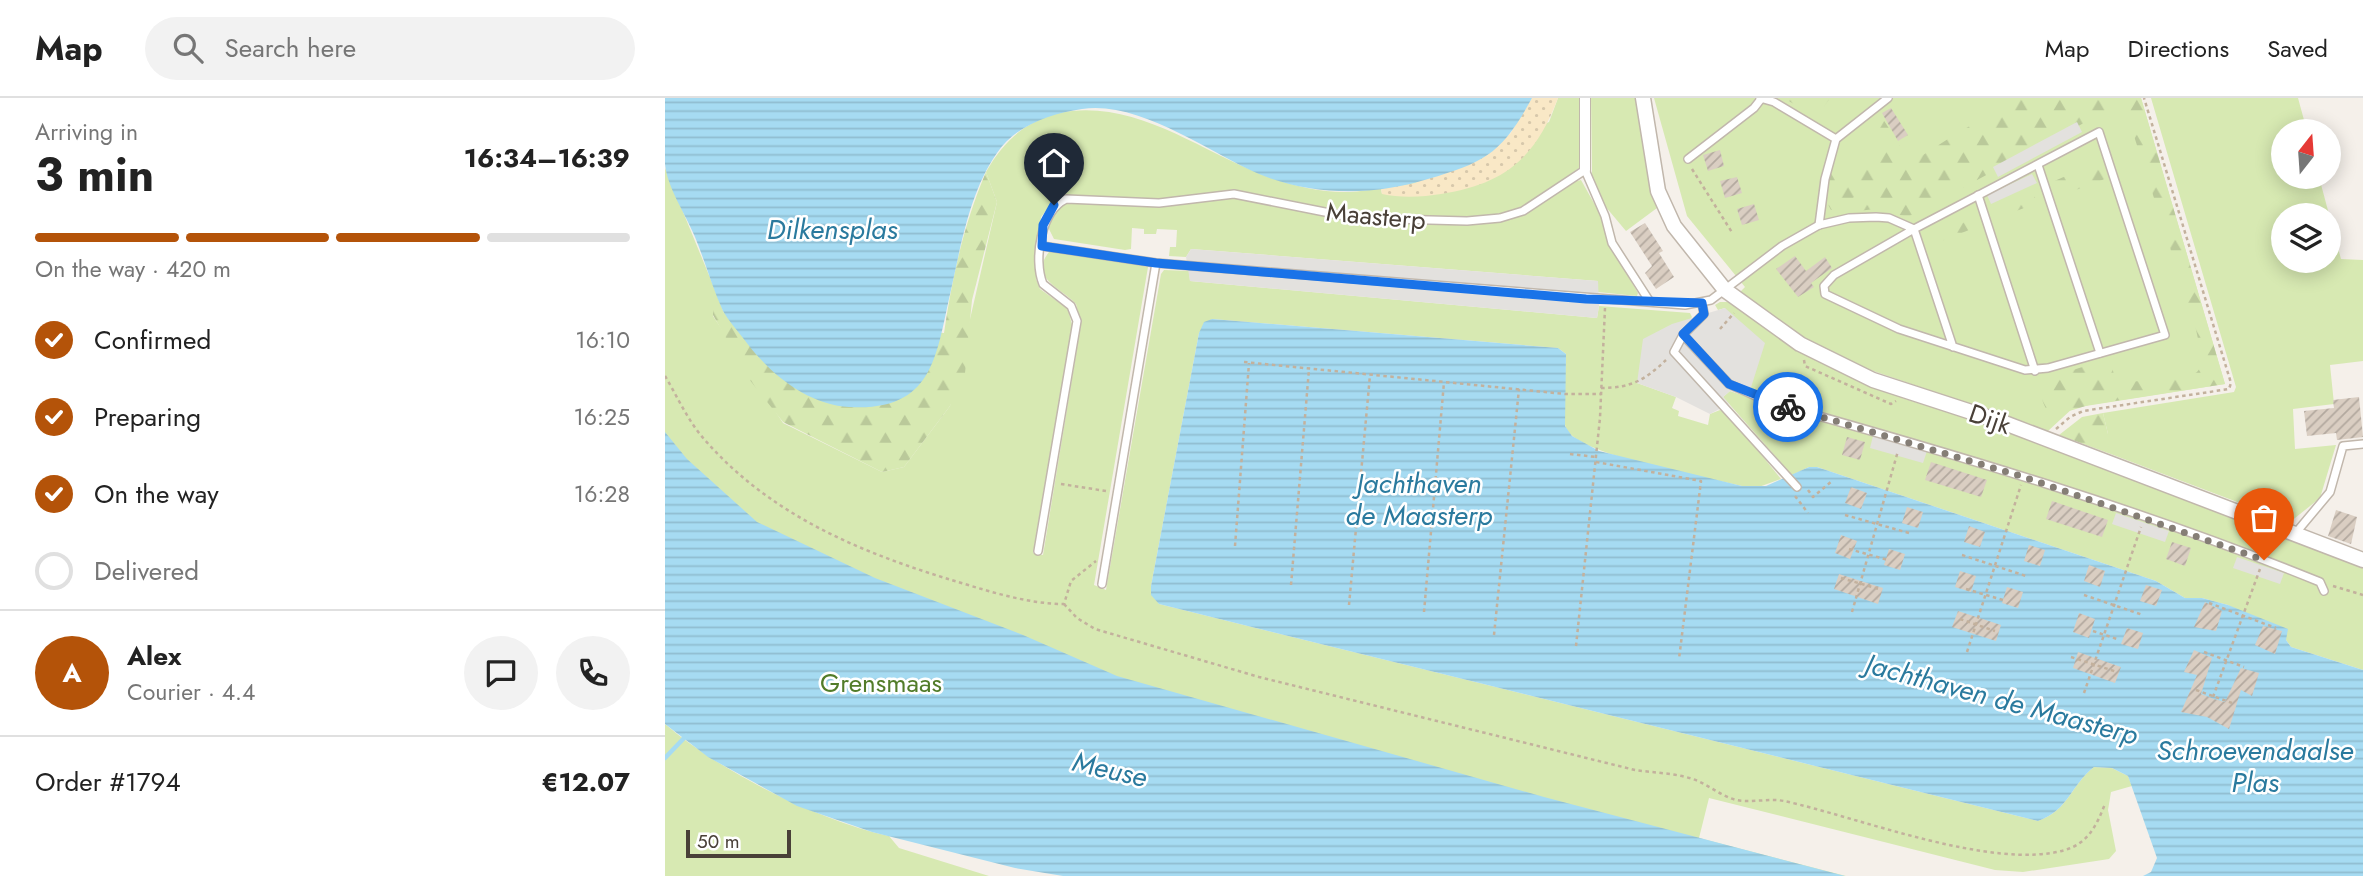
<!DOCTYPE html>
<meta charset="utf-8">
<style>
:root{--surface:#fff;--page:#f2f2f2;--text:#222;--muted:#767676;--line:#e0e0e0;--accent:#b45309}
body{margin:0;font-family:Jost,sans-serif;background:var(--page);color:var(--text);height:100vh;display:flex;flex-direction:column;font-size:26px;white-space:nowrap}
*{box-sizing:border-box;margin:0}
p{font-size:23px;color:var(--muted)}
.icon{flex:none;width:38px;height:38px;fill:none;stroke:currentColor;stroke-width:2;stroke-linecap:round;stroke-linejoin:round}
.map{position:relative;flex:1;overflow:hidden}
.side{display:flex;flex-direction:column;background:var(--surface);width:665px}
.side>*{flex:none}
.needle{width:46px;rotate:17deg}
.tools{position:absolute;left:1606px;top:21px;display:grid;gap:14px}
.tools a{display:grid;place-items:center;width:70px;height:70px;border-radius:50%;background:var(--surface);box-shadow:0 4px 18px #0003;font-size:35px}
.scale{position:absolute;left:21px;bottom:18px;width:105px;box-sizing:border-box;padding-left:7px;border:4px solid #494038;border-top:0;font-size:19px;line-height:24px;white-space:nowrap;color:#494038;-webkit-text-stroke:5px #fff;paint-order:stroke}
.pin{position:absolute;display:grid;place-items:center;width:60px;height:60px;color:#fff;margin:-72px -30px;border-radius:50% 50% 50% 0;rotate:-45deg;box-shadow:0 0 7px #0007}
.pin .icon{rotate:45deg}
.courier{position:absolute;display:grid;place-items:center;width:70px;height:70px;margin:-35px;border:5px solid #1a73e8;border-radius:50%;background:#fff;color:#222;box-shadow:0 2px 9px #0007}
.headline em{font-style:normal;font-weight:700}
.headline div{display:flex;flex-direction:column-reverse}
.headline{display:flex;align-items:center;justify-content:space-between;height:119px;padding:0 35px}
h1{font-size:46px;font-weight:700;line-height:52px}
.bar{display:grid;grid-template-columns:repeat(4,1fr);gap:10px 7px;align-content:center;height:84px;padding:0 35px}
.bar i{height:9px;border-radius:5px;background:var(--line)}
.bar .current{background:var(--accent)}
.bar p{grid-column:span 4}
.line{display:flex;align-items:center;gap:18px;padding:0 35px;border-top:2px solid var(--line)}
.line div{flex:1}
.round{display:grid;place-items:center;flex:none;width:74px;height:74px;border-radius:37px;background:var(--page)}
ol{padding:0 35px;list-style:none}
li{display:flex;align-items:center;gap:21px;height:77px}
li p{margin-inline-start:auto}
li .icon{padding:7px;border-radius:50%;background:var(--accent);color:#fff;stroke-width:4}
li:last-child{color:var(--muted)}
li i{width:38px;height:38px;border:4px solid var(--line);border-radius:50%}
header{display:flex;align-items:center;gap:42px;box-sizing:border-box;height:98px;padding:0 35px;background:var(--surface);border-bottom:2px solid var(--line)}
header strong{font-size:33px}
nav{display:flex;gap:38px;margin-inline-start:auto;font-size:24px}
.search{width:490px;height:63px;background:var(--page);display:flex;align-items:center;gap:18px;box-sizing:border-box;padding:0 24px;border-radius:38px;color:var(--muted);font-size:26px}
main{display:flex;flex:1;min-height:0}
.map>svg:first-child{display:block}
.green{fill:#d7e9b2;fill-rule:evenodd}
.forest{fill:url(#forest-firs)}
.sand{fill:url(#sand-dots)}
.parking{fill:#e3e1de}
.water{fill:url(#water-rules)}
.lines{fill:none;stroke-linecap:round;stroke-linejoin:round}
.stream{stroke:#a6dbf2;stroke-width:4.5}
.building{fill:url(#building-hatch)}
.service-casing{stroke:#c1b7ac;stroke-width:10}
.pedestrian-casing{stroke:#c1b7ac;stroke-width:12}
.minor-casing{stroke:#c1b7ac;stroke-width:17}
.path{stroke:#c3b19d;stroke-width:2.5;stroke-dasharray:3.5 3.5;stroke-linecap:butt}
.service{stroke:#fff;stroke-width:7}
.pedestrian{stroke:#fff;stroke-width:10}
.minor{stroke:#fff;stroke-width:14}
.done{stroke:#857e76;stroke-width:7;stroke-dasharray:0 12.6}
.route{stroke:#1a73e8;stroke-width:9}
.labels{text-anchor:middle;stroke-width:5;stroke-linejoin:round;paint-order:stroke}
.street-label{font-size:26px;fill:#494038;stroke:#fff}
.park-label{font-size:26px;fill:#527c29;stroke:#fff}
.water-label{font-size:28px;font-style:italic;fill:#2a7a9e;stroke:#fff}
</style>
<header>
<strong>Map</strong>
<div class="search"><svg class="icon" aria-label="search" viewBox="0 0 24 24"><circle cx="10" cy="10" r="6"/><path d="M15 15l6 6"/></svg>Search here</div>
<nav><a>Map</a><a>Directions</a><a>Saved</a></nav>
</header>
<main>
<section class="side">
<div class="headline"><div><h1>3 min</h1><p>Arriving in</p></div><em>16:34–16:39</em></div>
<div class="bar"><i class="current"></i><i class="current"></i><i class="current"></i><i></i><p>On the way · 420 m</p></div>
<ol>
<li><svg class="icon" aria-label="check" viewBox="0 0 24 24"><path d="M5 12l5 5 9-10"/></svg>Confirmed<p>16:10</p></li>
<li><svg class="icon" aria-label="check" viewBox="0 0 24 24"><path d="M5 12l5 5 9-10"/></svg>Preparing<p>16:25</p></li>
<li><svg class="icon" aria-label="check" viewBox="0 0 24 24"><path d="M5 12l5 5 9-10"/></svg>On the way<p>16:28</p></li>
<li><i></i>Delivered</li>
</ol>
<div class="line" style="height:126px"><b class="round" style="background:var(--accent);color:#fff">A</b><div><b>Alex</b><p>Courier · 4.4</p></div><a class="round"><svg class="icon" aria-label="chat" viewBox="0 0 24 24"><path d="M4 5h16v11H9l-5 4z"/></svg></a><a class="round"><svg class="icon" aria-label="phone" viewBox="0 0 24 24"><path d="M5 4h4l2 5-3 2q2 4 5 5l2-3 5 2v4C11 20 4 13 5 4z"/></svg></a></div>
<div class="line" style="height:91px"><div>Order #1794</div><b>€12.07</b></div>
</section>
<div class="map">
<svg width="1698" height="778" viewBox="0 0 1698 778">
<defs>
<pattern id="forest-firs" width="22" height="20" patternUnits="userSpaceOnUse" patternTransform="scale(1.75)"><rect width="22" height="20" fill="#d7e9b2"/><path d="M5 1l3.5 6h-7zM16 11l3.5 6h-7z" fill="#bac99a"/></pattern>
<pattern id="sand-dots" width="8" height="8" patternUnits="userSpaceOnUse" patternTransform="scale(1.75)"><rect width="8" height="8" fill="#f9e8c6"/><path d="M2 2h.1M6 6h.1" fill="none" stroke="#d7c8ab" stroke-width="1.8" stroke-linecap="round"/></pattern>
<pattern id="water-rules" width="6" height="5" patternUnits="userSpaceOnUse" patternTransform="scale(1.75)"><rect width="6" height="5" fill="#a6dbf2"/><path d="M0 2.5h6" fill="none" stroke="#90bdd0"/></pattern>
<pattern id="building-hatch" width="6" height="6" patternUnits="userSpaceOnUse" patternTransform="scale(1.75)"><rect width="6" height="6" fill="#dacec2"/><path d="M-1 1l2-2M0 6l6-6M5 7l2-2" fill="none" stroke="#b3a99f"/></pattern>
</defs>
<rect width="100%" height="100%" fill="#f5f0ea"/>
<!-- green -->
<g class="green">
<path d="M893,0h21v70l-59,42 -39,7h-115l-132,-26 -74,9 -95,-5 -13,8 -11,14 -5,62 4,10 28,20 4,16 -39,228 10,2 38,-231 -5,-20c-14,-16 -48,-26 -27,-52l11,-2 88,17 -54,318 12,5 55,-316 3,-4 25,1 1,10 407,37 2,-12 91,7 2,4 -55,66 39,14 -4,11 7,3 -1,5 30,9 2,-11 10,-4 10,6 51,63 -25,9 -14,-2c-32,-8 -160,-30 -175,-56 -8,-15 -1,-58 -1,-76l-8,-6 -346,-29 -13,14 -48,253 8,18 879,217c31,-11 32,-35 56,-54l18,1 16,8 4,10 -21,6 -3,18 8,41 -7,8 -86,13 -28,-2 -286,-72 -10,40 147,38h-84l-1097,-245v-463l48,117v31l70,107 99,49 22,-5 46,-61 47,-204 -11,-30c17,-30 38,-50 72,-59 75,-15 137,35 203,61 26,11 61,19 88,18 11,0 21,-3 32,-3l1,5 167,-72z"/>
<path d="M926,0h45l13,87 8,23 -31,23 -21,-25 -13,-30z"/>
<path d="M989,0h487l84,286 -152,24 -25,23 -192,-66 -62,-30 -54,-43 5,-5 -58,-71z"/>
<path d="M1486,0h147l9,33h-23v46h35l22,82 22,1v101l-33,4 4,39 -41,5 2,40 41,-4 -16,53 -30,24 -182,-69v-19l-5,-21 131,-21 2,-5zM1619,117h45v46h-45z"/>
<path d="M916,82l23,41 6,24 28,48 -1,3 -39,-4v-11l-407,-32 -5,8 -17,-1 1,-9h6l1,-17 -20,-1 -1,5h-12v-5l-12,-1 -1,21 -6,1 -71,-11 -7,-14 11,-19 15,-6 42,3 117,-7 131,25 48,3 77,-2 40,-10 42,-29z"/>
<path d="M1055,204h8l73,51 3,-1 26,15 74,29 -2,2 89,28 372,138v106l-72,-23 -5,-7 -58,-35 -26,-7h-17l-29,-17 -339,-114h-8l-17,8 -69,-78 7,-6 18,6 -23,-89 -7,2 -3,-5z"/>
<path d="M0,626c56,48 152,96 224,112l10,12 90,28h-324z"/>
</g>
<!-- forest -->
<g class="forest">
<path d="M1119,0h46l-14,20z"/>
<path d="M1353,0h123l84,286 -136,21 -36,11c-13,-10 -12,-25 -14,-40l34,-6 37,-12 4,17c12,11 70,7 83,-3 2,-2 5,-8 6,-10l-8,-37 -72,-223 -215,115 -33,-8 -17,2c18,-34 124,-92 160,-113z"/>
<path d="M1216,18l25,39 -63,51 -12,4 -6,-11 8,-47 6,19 4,3 10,-5 8,-13 16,-4 4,-8 -14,-20z"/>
<path d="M1439,61l6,18 -55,21 -5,-15z"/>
<path d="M321,74l11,30 -25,98 -7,73 -15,33 -46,61 -22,5 -99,-50 -34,-43 -36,-64v-30l11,28 220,20c8,-55 20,-110 42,-161z"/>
<path d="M1368,94l4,11 -42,16 -3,-11z"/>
<path d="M1316,117l3,9 -55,22 -2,-8z"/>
<path d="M1438,315l5,21v19l-49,-18 23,-18z"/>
</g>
<!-- sand -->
<path class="sand" d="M867,0h26c-23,61 -54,86 -117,96 -18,3 -41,4 -59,0l-1,-5 34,-6 95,-49z"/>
<!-- parking -->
<g class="parking">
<path d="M1412,24l5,10 -84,45 -5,-10z"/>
<path d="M1367,76l5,9 -46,21 -4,-9z"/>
<path d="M526,151l407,32 1,25 -2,12 -407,-37 -4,-24z"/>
<path d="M1060,210l40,35 -17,54 -18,-6 -7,6 6,7 -19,10 -34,-17 -39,-14 6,-44 29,-15z"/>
<path d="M1208,338l54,15 -4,12 -53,-15z"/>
<path d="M1451,415l53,18 -4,11 -53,-18z"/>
<path d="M1572,459l47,16 -4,11 -47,-16z"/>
</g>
<!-- water -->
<g class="water">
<path d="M0,0h867c-30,55 -46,64 -104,81 -54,17 -116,17 -169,-5 -50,-22 -121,-74 -177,-65 -32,5 -66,16 -85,44 -27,38 -36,92 -46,137 -15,64 -16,122 -102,117 -44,-3 -81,-35 -106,-69 -7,-9 -15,-18 -20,-27 -11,-24 -18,-50 -28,-74 -9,-22 -28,-50 -30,-73 0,-22 0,-44 0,-66z"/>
<path d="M547,221l346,29 8,6 -1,72 7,10 27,15 143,35h24l43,-19h8l339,114 29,17h17l26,7 60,24 -2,11 5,7 72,23v206h-220l8,-4 6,-14 -29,-82 -16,-8 -18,-1c-24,19 -25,43 -56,54l-879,-217 -8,-9v-9l48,-253 5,-11z"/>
<path d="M0,334l22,27 70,63 118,56 148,57 94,41 427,121 301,79h-782l-48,-8 -143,-36 -75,-26 -89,-49 -43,-33z"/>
</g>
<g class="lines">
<!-- stream -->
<path class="stream" d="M0,660l21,-22"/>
</g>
<!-- building -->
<g class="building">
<path d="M1226,10l17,27 -10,6 -16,-28z"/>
<path d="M1055,52l4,16 -16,5 -5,-16z"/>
<path d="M1072,79l5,16 -17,5 -5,-17z"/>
<path d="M1089,106l5,16 -17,5 -5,-16z"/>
<path d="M980,125l18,28 -4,2 15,24 -18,12 -11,-16 7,-7 -22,-34z"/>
<path d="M1130,158l11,15 19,-14 7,11 -21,15 3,4 -16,10 -22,-28z"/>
<path d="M1694,299l4,40 -26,3 -1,-7 -29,3 -3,-25 30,-3 -1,-8z"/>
<path d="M1182,339l18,5 -5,18 -18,-5z"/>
<path d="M1266,364l56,18 -6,17 -56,-17z"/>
<path d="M1186,389l16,6 -6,16 -16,-6z"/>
<path d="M1387,403l56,19 -6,17 -56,-18z"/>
<path d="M1242,409l16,5 -5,16 -16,-5z"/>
<path d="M1671,412l21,7 -6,27 -23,-8z"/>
<path d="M1304,428l16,6 -5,15 -16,-5z"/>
<path d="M1176,437l16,6 -7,18 -15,-6z"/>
<path d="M1507,444l19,6 -6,18 -19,-7z"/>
<path d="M1364,447l16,5 -5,16 -16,-5z"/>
<path d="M1224,451l16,5 -5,16 -16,-5z"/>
<path d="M1424,467l16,6 -5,16 -16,-6z"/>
<path d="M1295,473l16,5 -5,16 -16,-5z"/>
<path d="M1174,476l44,14 -5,16 -44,-15z"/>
<path d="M1481,487l16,5 -6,16 -16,-5z"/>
<path d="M1342,489l16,5 -5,16 -16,-5z"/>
<path d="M1540,504l17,9 -6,20 -22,-4z"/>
<path d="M1293,513l43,14 -5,16 -44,-14z"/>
<path d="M1414,515l16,6 -6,19 -16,-6z"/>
<path d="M1598,528l19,5 -7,23 -20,-9z"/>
<path d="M1462,530l16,5 -5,16 -17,-5z"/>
<path d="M1529,552l18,8 -11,36 13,5 11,3 16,-34 18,5 -7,23 -11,-6 -12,39 -22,-12 -26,-5 16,-37 -13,-3z"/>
<path d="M1413,554l43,15 -6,16 -42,-15z"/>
</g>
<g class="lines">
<defs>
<g id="service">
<path d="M1095,0l14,4 62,37"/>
<path d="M1023,61l66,-51 7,-9"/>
<path d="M1373,67l62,188"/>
<path d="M1313,97l57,176"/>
<path d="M1154,127l6,-46 11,-40 52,-41"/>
<path d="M377,148l114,17 529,42 26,-5 71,-54 37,-21 30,-7 27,-1 13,1 25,11 185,-97 66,203 -117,33 -23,2 -126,-41 -74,-35 -1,-8 10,-11 80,-46 39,118"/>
<path d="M1037,205l2,11 -21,21 46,49 40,18c186,52 372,107 551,180l4,9"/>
<path d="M1018,237l-9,17 123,135"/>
<path d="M1629,437l36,-43 13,-46 20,-2"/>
<path d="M373,453l39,-230 -6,-15 -28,-22c-10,-25 -2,-73 23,-85l93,4 75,-9 121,24 112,3 33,-3 23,-7 62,-41 20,46 7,27 38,59"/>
<path d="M437,486l54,-321"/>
</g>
<path id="pedestrian" d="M920,72v-72"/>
<path id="minor" d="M978,0l15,93 16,35 51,64 75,54 73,36 129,42 361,138"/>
</defs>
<!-- service casing -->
<use href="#service" class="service-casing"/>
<!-- pedestrian casing -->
<use href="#pedestrian" class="pedestrian-casing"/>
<!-- minor casing -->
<use href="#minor" class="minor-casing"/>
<!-- path -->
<g class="path">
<path d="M1027,71l41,65"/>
<path d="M1055,231l14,-16"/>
<path d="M1139,262l1,6 86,38 5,-3"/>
<path d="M579,264l321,32h36"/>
<path d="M0,278c12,20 23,45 39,63 63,73 150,111 241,139 37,11 80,26 119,26l7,-23 25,-20"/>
<path d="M936,290c30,0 44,-8 65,-28"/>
<path d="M1391,331l14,-12 13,-6 146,-22 2,-6 -87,-285"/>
<path d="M905,356l26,3"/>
<path d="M931,364l105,19 -22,178"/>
<path d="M396,386l45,7"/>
<path d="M1143,392l5,7 19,-16"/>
<path d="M1130,398l13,17"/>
<path d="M1180,417l64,18"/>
<path d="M570,448l14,-183"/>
<path d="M1184,451l39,11"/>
<path d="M1297,457l64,21"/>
<path d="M1176,480l38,11"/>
<path d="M626,487l18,-216"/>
<path d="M1668,488l30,9"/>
<path d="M1301,491l37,11"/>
<path d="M1419,497l59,20"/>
<path d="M1544,505l67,25"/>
<path d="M399,506l13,14 18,11 164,48 376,93c20,3 44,3 63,11 13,6 24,15 38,19 16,3 33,-2 48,1 74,16 209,70 281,49 24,-7 32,-26 40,-46"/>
<path d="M684,507l21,-230"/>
<path d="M759,514l20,-230"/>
<path d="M1187,514l46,-161"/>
<path d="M1295,521l35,12"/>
<path d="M1428,533l24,8"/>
<path d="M829,537l25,-246"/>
<path d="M911,548l24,-228 5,-110"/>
<path d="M1302,554l54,-167"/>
<path d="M1539,554l40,15"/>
<path d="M1406,559l46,15"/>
<path d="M1531,592l36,13"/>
<path d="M1419,595l57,-166"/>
<path d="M1548,599l47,-128"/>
</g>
<!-- service -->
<use href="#service" class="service"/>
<!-- pedestrian -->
<use href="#pedestrian" class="pedestrian"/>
<!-- minor -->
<use href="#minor" class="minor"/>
</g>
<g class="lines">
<!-- done -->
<path class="done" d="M1123,309l236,70 240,83"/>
<!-- route -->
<path class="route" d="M389,107l-11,20 -1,21 114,17 430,36 116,4 2,11 -21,20 46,50 59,23"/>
</g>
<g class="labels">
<!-- street labels -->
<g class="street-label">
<text transform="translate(711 118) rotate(5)" y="9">Maasterp</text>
<text transform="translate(1325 321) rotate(19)" y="9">Dijk</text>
</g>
<!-- park labels -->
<g class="park-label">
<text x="216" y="594">Grensmaas</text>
</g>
<!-- water labels -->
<g class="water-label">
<text x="167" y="141">Dilkensplas</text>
<text x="754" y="395">Jachthaven<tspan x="754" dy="32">de Maasterp</tspan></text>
<text transform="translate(1337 601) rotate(15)" y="10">Jachthaven de Maasterp</text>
<text x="1590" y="662">Schroevendaalse<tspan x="1590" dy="32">Plas</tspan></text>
<text transform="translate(445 671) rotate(13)" y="10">Meuse</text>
</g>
</g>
</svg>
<div class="tools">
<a><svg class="needle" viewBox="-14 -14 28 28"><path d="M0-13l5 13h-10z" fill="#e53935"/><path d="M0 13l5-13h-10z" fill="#767676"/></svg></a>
<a><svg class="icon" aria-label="layers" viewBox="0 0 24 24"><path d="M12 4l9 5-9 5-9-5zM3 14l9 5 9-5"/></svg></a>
</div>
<div class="scale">50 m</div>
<div class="pin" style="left:1599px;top:462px;background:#ea580c"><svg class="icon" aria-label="bag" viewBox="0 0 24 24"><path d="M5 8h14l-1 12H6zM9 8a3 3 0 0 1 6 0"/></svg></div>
<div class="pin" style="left:389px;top:107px;background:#1f2937"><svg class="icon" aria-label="home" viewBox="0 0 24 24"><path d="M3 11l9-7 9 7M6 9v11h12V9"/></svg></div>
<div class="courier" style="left:1123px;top:309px"><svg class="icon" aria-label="bike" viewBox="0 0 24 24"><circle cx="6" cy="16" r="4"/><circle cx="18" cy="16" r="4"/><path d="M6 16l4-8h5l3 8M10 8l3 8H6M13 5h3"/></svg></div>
</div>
</main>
